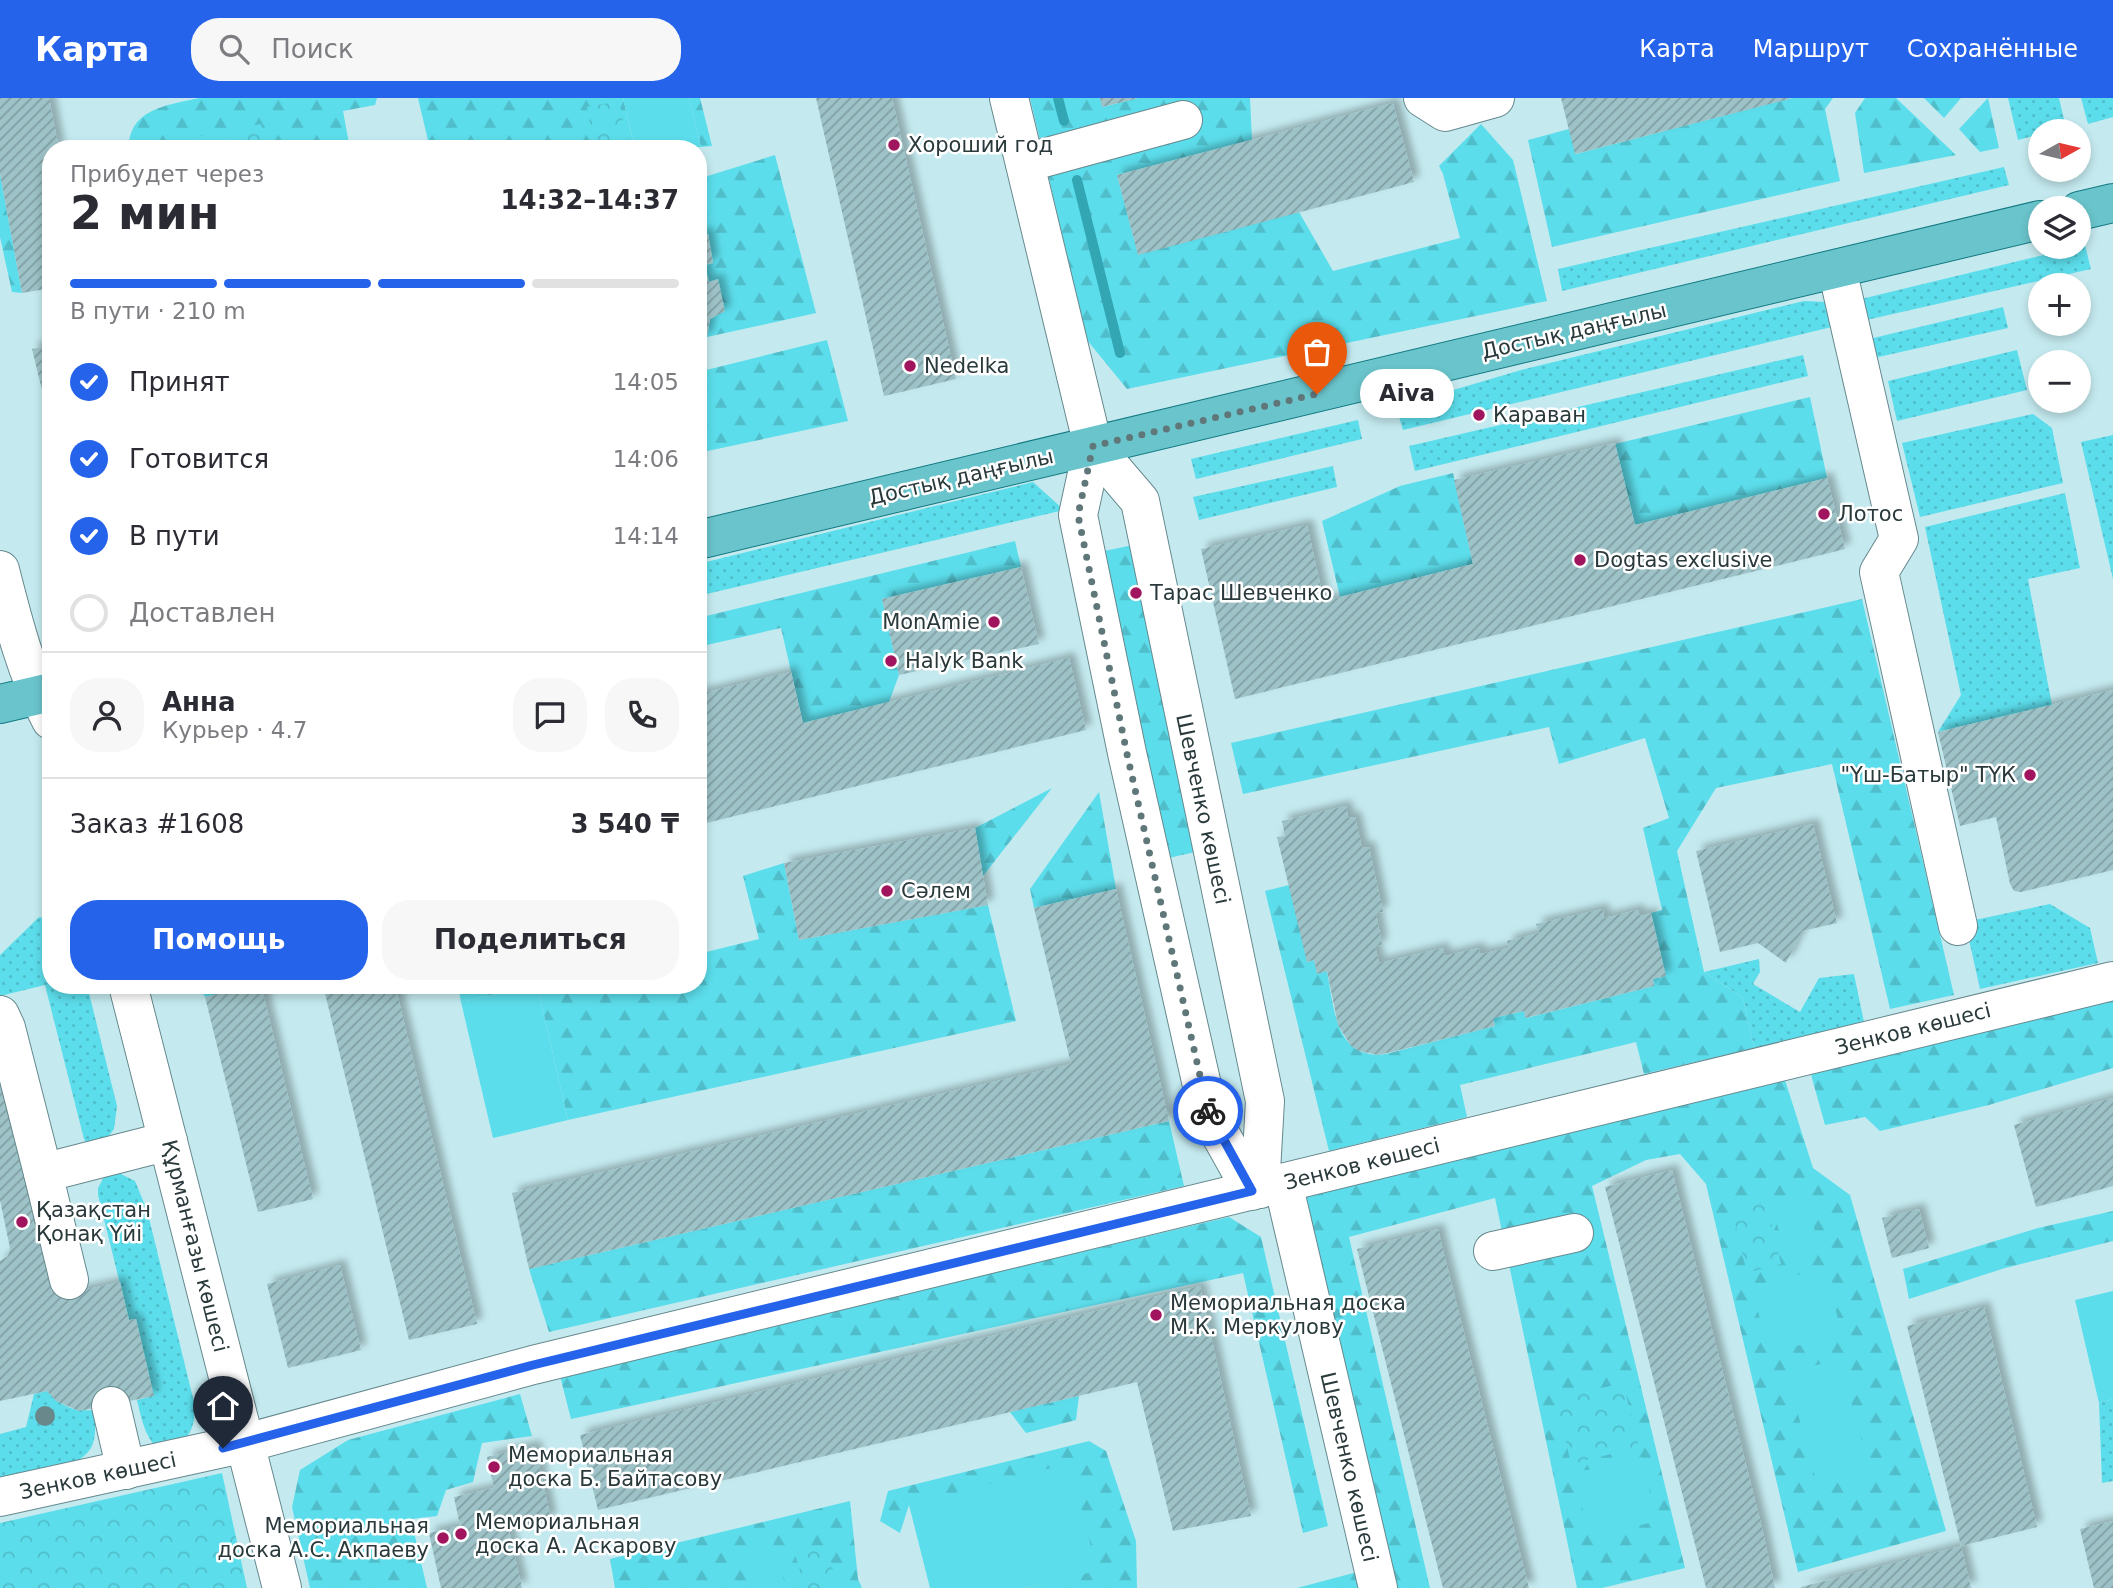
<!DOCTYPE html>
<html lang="ru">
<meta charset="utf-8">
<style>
:root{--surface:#fff;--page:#f7f7f7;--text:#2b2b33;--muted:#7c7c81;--line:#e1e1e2;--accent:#2563eb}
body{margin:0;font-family:"DejaVu Sans",sans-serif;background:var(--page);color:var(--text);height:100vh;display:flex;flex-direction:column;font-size:26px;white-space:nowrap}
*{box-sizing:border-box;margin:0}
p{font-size:23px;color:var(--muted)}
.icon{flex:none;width:38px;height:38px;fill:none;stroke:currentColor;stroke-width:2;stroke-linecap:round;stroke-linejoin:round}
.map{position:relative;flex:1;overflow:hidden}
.drawer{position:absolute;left:42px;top:42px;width:665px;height:854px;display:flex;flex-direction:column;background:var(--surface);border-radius:28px;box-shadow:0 4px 10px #0003}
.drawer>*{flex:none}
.needle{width:46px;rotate:82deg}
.buttons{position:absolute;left:2028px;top:21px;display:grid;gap:14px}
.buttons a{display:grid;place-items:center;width:63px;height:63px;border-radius:50%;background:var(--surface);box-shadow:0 4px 10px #0003;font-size:35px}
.pin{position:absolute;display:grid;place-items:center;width:60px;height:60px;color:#fff;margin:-72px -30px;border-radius:50% 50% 50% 0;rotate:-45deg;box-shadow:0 0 7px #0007}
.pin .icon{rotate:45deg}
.courier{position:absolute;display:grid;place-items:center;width:70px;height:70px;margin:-35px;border:5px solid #2563eb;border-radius:50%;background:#fff;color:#222;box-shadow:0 2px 9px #0007}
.bubble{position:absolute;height:49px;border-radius:24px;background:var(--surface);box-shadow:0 4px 10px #0003;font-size:23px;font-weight:800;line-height:49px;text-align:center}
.headline em{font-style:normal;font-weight:800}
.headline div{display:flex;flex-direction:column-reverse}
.headline{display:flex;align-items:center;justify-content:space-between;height:119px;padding:0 28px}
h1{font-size:46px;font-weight:800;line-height:52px}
.bar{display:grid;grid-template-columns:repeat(4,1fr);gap:10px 7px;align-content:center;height:84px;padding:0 28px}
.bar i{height:9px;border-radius:5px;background:var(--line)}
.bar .current{background:var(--accent)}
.bar p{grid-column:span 4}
.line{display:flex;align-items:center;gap:18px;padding:0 28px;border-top:2px solid var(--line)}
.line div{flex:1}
.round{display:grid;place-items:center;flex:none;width:74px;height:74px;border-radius:28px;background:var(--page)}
ol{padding:0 28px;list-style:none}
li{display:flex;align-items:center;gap:21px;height:77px}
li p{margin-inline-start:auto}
li .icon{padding:7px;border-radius:50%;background:var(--accent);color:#fff;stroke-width:4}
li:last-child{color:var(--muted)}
li i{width:38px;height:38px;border:4px solid var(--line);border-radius:50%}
.primary-button{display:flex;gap:14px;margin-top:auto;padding:14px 28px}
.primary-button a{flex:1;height:80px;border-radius:28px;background:var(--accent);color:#fff;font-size:28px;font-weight:800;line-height:80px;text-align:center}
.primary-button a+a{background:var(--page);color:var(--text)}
header{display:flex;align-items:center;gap:42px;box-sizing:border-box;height:98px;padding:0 35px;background:var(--accent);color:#fff}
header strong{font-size:33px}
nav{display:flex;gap:38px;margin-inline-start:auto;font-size:24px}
.search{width:490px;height:63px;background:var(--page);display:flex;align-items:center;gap:18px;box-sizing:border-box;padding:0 24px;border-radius:28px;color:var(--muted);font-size:26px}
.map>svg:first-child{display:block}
.grass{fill:url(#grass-dots)}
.forest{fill:url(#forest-firs)}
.park{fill:url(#park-crowns)}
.garden{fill:#5cddeb}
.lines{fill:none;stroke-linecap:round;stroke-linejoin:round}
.stream{stroke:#32a7b3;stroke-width:10}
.building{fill:url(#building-hatch);filter:url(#shadow)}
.minor-casing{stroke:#66898e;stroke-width:40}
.major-casing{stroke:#137982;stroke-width:40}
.minor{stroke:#fff;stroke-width:38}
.major{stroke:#6ac4cb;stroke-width:38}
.tree{fill:#69888b}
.done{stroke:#60777a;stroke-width:7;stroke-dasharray:0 12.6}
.route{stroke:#2563eb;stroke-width:9}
.poi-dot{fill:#a1155f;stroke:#fff;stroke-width:2.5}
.labels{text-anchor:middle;stroke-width:5;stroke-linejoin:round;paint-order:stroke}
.poi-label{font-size:21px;fill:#2a393b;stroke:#fff;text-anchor:start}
.street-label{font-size:21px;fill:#2a393b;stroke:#fff}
</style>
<header>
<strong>Карта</strong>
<div class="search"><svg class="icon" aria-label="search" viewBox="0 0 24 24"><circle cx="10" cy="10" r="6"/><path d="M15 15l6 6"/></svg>Поиск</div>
<nav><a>Карта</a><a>Маршрут</a><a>Сохранённые</a></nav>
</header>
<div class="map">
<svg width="2113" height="1490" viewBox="0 0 2113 1490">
<defs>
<pattern id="grass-dots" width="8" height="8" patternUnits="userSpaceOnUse" patternTransform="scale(1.75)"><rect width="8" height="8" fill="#5cddeb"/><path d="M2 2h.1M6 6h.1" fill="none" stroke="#50beca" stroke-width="1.8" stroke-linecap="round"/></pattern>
<pattern id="forest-firs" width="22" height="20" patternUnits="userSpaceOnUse" patternTransform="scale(1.75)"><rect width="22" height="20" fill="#5cddeb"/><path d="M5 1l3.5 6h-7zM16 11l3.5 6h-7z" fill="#50beca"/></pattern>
<pattern id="park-crowns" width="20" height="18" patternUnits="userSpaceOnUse" patternTransform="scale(1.75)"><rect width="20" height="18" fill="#5cddeb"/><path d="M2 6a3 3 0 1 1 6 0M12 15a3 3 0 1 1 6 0" fill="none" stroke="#50beca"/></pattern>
<pattern id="building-hatch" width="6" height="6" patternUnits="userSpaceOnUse" patternTransform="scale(1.75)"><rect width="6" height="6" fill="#9dc2c7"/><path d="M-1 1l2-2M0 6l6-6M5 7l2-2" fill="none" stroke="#809fa3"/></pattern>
<filter id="shadow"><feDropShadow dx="6" dy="-6" stdDeviation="3.5" flood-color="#0004"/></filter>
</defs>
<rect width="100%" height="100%" fill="#c4eaef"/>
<!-- grass -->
<g class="grass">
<path d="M2008,0h51l7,30 -26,3v3l-22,6z"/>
<path d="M2081,0h32v19l-25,7z"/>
<path d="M2004,69l5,18 -447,106 -4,-22z"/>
<path d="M2085,147l6,24 -229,52 -5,-21z"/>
<path d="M1804,203l22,1 14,23 -437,105 -7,-23 125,-37z"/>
<path d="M2003,209l5,21 -134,30 -5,-19z"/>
<path d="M2017,252l10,40 -130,31 -9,-40z"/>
<path d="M1803,257l5,21 -393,95 -6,-25z"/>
<path d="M2033,316l19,14 11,55 -143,34 -18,-74z"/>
<path d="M1358,322l4,19 -166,40 -5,-20z"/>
<path d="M2113,337v144l-32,-137z"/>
<path d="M1333,368l4,21 -138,33 -6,-23z"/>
<path d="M1033,384l31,28 -366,86v-32z"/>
<path d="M2065,395l15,75 -52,11 24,126 -114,27 23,-37 -36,-168z"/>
<path d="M2050,806l40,24 8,35 -118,26 -15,-67z"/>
<path d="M39,819l12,3v65h36l30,121 -3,23 -6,8 -21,8 -3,-6 -39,-154 -45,11v-41z"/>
<path d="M1759,861l1,13 -7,12 47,28 19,-34 35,-4 10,48 -110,26 -11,-50 -39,-26z"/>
<path d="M117,1074l18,9 12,29 47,192c2,18 -1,29 -13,43l-25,2c-12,-13 -15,-30 -19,-47l16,-4 -17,-77 -7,1 -31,-125v-7l7,-13z"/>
<path d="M47,1293c14,15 26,21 47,19 1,12 3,27 -3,38 -13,23 -66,28 -91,34v-48l26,-7 8,-33z"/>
<path d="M2113,1301v82l-11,2 -3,-80z"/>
</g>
<!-- forest -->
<g class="forest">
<path d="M199,0h178l-2,7 -32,6 7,38h-221c-1,-40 39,-44 70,-51z"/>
<path d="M418,0h205l12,51h-205z"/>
<path d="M689,0h11l12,48 -11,1z"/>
<path d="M1030,0h70l3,9 35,-9h112l2,42 -135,35 21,79 161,-42 34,59 127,-33 -17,-64 -4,-8 42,-42 32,36 34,141 -420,88 -40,-49z"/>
<path d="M1792,0h41l-8,11 15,72 -288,66 -24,-107 41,-11 7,25z"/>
<path d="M1865,0h31l60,57 -92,18 -9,-60z"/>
<path d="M1924,0h37l-17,20z"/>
<path d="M1988,0l11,50 -19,4 -21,-23z"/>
<path d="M775,57l41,158 -109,24 3,-18 7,-4 1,-35 -9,2 -5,-17 9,-2 -5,-29h-10v-55z"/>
<path d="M0,76l22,119 -10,-1 -12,-55z"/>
<path d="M827,242l21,81 -150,32v-81z"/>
<path d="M1810,299l17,81 -192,47 -20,-81z"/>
<path d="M1453,375l20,91 -133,33 -18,-76 78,-35z"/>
<path d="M1015,443l6,26 -139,32 17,76 -10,27 -86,21 -22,-95 -83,19v-29z"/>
<path d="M1138,446l66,306 -40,9 -65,-307z"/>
<path d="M1862,501l92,396 -64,14 -58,-245 -116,24 -39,63 27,121 39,26 11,50 -110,26 -8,-32 -176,43 7,32 -138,34 -64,-260 24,-6 19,77 6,-2 3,13 10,-2c7,36 8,90 59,83l109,-28 -2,-8 31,-7 2,7 128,-32 -1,-7 12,-3 -14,-63 11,-3 -19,-82 26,-10 -24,-80 -86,26 -10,-37 -306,67 -12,-51z"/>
<path d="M1052,690l-69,88 -8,-48z"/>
<path d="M1099,694l17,97 -82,19 -4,-19z"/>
<path d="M784,765l15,77 189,-35 28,116 -448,99 -31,-135h11l2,5 19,-5h129v-31l61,-15 -16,-63z"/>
<path d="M198,887h55l-48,12z"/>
<path d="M458,887h78l-75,17z"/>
<path d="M2113,898v72l-124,37 -109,26 -15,-14 -40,8 -15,-54z"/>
<path d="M1784,979l29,91 37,27 96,336 -148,41 -92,-388 -26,-30 -34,6 -54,26 93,382 -83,20h-25l-82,-390 -146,39 81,351h-35l-92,-393z"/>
<path d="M1169,1023l15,65 -635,146 -20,-63z"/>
<path d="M2113,1113v30l-108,27 -96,31 -6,-30 135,-41z"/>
<path d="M1229,1119l32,20 67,289 -25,7 -60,-260 -672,146 -11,-43z"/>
<path d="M520,1296l12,42 -50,7 -9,39 -27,8 -9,26 -26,3 16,69h-117l-18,-81 8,-37 48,-30z"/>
<path d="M1079,1298l-3,24 -50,13 -16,-21z"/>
<path d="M1089,1343l17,10 30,90 1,47h-112l72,-18 -188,-65 -9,28 -20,-12 8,-30z"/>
<path d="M850,1403l8,78 4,9h-247l-5,-29z"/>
<path d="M1361,1473l3,17h-67z"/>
</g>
<!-- park -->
<g class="park">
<path d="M619,3l10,48h-35l-7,-42z"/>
<path d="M261,26l5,25h-34l-4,-19z"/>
<path d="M1766,1104l15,62 -34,9 -15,-63z"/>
<path d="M1623,1285l16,64 -68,17 -15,-65z"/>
<path d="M222,1375l25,115h-247v-65z"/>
<path d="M826,1447l12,43h-33l-10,-34z"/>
</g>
<!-- garden -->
<g class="garden">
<path d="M623,0h66l12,49 -66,2z"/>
<path d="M225,33l4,18h-34l-3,-11z"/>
<path d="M537,887l31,135 -75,18 -32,-136z"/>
<path d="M1806,1094l14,62 -33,8 -16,-62z"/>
<path d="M1825,1170l17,67 -74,18 -16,-67z"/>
<path d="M2113,1193v108l-14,4 -24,-103z"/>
<path d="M1839,1261l32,114 -53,15 -31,-115z"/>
<path d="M1641,1359l16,64 -67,17 -16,-65z"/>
<path d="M1070,1365l27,108 -72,17h-95l-21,-83z"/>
<path d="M772,1441l14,49h-33l-11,-40z"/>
</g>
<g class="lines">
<!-- stream -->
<g class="stream">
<path d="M1058,0l6,23"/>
<path d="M1077,82l43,173"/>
</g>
</g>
<!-- building -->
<g class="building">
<path d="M0,0h49l10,51h-8v139l-29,5 -22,-119z"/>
<path d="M816,0h76l64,281 -72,17z"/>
<path d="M1100,0h35v1l-33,8z"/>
<path d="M1561,0h228v1l-214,55z"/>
<path d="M1393,5l21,79 -276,73 -21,-80z"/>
<path d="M698,136h10l5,29 -9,2 5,17 9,-3 7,32 -15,8 -3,18 -9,2z"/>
<path d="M51,247v78h-1l-18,-74z"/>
<path d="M1615,345l20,82 192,-47 18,71 -610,150 -34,-150 106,-24 17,76 149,-37 -19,-84z"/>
<path d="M1021,469l18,77 -140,31 -17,-76z"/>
<path d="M1069,560l17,72 -388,95v-131l93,-22 12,51z"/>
<path d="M2113,592v180l-92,22 -7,-1 -4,-7 -14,-67 -36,9 -22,-94z"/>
<path d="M1346,708l2,12 7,-1 7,31 7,-1 14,65 -7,1 6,32 -7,1 4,17 64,-15 2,8 34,-8 1,6 29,-6 -2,-7 32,-8 -3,-9 67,-15 1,9 34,-8 2,6 11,-3 15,63 -13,3 1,7 -129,32 -1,-7 -31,7 2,8 -99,25 -18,4 -19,-4 -8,-5 -13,-21 -11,-54 -10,3 -3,-14 -7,2 -30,-125 8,-1 -3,-15z"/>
<path d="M1813,726l24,99 -35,8 -16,32 -28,-20 -38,9 -24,-101z"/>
<path d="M975,730l13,77 -189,35 -15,-77z"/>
<path d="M1116,791l53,232 -640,148 -17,-76 559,-129 -37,-156z"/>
<path d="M253,887h8l52,214 -55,13 -53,-215z"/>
<path d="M323,887h72l82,339 -68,16z"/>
<path d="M0,962l57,236 63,-14 9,38 7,-1 18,77 -75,15 -23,-10 -9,-10 -47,10v-140l8,-5 2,-8 -10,-48z"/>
<path d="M2113,1000v88l-77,21 -22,-82z"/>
<path d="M1672,1072l90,358 13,60h-69l-101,-401z"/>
<path d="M1919,1111l10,39 -37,10 -10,-40z"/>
<path d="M1438,1131l5,21 86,338h-86l-86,-339z"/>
<path d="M340,1167l21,85 -73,18 -21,-84z"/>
<path d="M1200,1188l51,230 -78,15 -36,-149 -539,128 -18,-75z"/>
<path d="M1984,1209l53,220 -76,19 -54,-220z"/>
<path d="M535,1348l16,74 -42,10 13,58h-81l-12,-55 31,-7 -6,-29 40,-9 -7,-31z"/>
<path d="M2113,1423v67h-19l-14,-59z"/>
<path d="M1961,1448l10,42h-170v-1z"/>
</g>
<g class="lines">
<defs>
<g id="minor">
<path d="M1009,0l84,348 -15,69 49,238 81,359 44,79"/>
<path d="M1423,0l22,14 50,-14"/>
<path d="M1025,65l158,-43"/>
<path d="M1837,171l62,270 -20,33 79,354"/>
<path d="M1093,348l47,55 125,600 -5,88"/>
<path d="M0,472c13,51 26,103 51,150"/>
<path d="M128,887l154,603"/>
<path d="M0,917l6,13 37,145"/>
<path d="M1283,1085l95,405"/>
<path d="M1493,1153l81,-18"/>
<path d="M69,1182l-26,-107 125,-32"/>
<path d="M111,1308l15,64"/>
<path d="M0,1399l246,-54 287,-78 1580,-384"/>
</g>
<g id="major">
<path d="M2079,113l34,-8"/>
<path d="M698,442l1342,-320"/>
<path d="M0,606l51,-12"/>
</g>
</defs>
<!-- minor casing -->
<use href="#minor" class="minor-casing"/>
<!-- major casing -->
<use href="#major" class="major-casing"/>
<!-- minor -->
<use href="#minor" class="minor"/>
<!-- major -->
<use href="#major" class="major"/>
</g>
<!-- trees -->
<circle class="tree" cx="45" cy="1318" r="10"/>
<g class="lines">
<!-- done -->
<path class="done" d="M1208,1013l-81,-357 -49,-239 15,-69 224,-52"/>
<!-- route -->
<path class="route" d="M223,1350l310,-83 719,-174 -44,-80"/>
</g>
<!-- markers -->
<g class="poi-dot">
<circle cx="894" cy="47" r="7"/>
<circle cx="910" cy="268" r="7"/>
<circle cx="1479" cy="317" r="7"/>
<circle cx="1824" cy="416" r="7"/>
<circle cx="1580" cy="462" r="7"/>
<circle cx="1136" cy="495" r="7"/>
<circle cx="994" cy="524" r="7"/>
<circle cx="891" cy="563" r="7"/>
<circle cx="2030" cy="677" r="7"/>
<circle cx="887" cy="793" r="7"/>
<circle cx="22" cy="1124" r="7"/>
<circle cx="1156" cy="1217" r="7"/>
<circle cx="494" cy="1369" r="7"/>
<circle cx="461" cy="1436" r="7"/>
<circle cx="443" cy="1440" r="7"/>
</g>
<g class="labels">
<!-- poi labels -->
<g class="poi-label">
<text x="908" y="54">Хороший год</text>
<text x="924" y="275">Nedelka</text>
<text x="1493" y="324">Караван</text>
<text x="1838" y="423">Лотос</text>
<text x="1594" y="469">Dogtas exclusive</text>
<text x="1150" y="502">Тарас Шевченко</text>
<text x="980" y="531" text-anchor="end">MonAmie</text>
<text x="905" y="570">Halyk Bank</text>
<text x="2016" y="684" text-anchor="end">"Үш-Батыр" ТҮК</text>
<text x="901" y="800">Сәлем</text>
<text x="36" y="1119">Қазақстан<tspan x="36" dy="24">Қонақ Үйі</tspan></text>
<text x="1170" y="1212">Мемориальная доска<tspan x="1170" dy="24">М.К. Меркулову</tspan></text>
<text x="508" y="1364">Мемориальная<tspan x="508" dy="24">доска Б. Байтасову</tspan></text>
<text x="475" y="1431">Мемориальная<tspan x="475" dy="24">доска А. Аскарову</tspan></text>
<text x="429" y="1435" text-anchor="end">Мемориальная<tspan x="429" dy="24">доска А.С. Акпаеву</tspan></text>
</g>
<!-- street labels -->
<g class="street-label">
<text transform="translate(1574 233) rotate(-13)" y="7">Достық даңғылы</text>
<text transform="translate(961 379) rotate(-13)" y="7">Достық даңғылы</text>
<text transform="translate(1203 711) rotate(78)" y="7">Шевченко көшесі</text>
<text transform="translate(1913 931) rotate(-14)" y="7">Зенков көшесі</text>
<text transform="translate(1362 1066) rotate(-14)" y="7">Зенков көшесі</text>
<text transform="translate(195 1148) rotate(76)" y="7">Құрманғазы көшесі</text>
<text transform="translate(1349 1369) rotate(77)" y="7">Шевченко көшесі</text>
<text transform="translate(98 1378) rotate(-12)" y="7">Зенков көшесі</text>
</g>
</g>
</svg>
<div class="buttons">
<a><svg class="needle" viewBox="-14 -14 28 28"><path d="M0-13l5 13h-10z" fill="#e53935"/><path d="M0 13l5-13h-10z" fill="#7c7c81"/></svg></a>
<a><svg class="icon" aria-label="layers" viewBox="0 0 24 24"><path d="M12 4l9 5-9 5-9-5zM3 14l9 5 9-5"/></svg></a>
<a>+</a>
<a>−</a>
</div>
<div class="pin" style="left:1317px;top:296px;background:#ea580c"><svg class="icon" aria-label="bag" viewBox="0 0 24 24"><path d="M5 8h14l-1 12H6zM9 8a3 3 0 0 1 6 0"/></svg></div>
<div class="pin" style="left:223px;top:1350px;background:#1f2937"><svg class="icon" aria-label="home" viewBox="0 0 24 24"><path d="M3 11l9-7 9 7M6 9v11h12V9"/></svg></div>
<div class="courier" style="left:1208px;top:1013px"><svg class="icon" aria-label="bike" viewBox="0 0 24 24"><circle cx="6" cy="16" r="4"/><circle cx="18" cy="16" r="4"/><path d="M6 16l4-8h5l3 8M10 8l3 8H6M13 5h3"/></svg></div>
<div class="bubble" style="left:1360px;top:271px;width:94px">Aiva</div>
<section class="drawer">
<div class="headline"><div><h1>2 мин</h1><p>Прибудет через</p></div><em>14:32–14:37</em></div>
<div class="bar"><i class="current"></i><i class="current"></i><i class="current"></i><i></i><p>В пути · 210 m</p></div>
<ol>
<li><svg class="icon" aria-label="check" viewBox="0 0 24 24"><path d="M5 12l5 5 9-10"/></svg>Принят<p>14:05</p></li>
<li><svg class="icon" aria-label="check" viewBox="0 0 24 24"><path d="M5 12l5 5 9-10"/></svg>Готовится<p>14:06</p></li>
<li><svg class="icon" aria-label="check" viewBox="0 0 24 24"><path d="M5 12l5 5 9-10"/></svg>В пути<p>14:14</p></li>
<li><i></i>Доставлен</li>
</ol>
<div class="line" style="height:126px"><a class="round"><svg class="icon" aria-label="person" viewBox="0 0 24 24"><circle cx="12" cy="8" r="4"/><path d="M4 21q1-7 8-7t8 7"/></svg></a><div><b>Анна</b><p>Курьер · 4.7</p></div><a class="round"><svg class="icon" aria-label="chat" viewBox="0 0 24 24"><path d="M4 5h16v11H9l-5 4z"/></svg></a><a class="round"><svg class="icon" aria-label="phone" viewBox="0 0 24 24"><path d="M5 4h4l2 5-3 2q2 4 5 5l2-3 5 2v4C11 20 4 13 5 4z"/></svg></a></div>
<div class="line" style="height:91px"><div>Заказ #1608</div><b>3 540 ₸</b></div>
<div class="primary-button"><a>Помощь</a><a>Поделиться</a></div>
</section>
</div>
